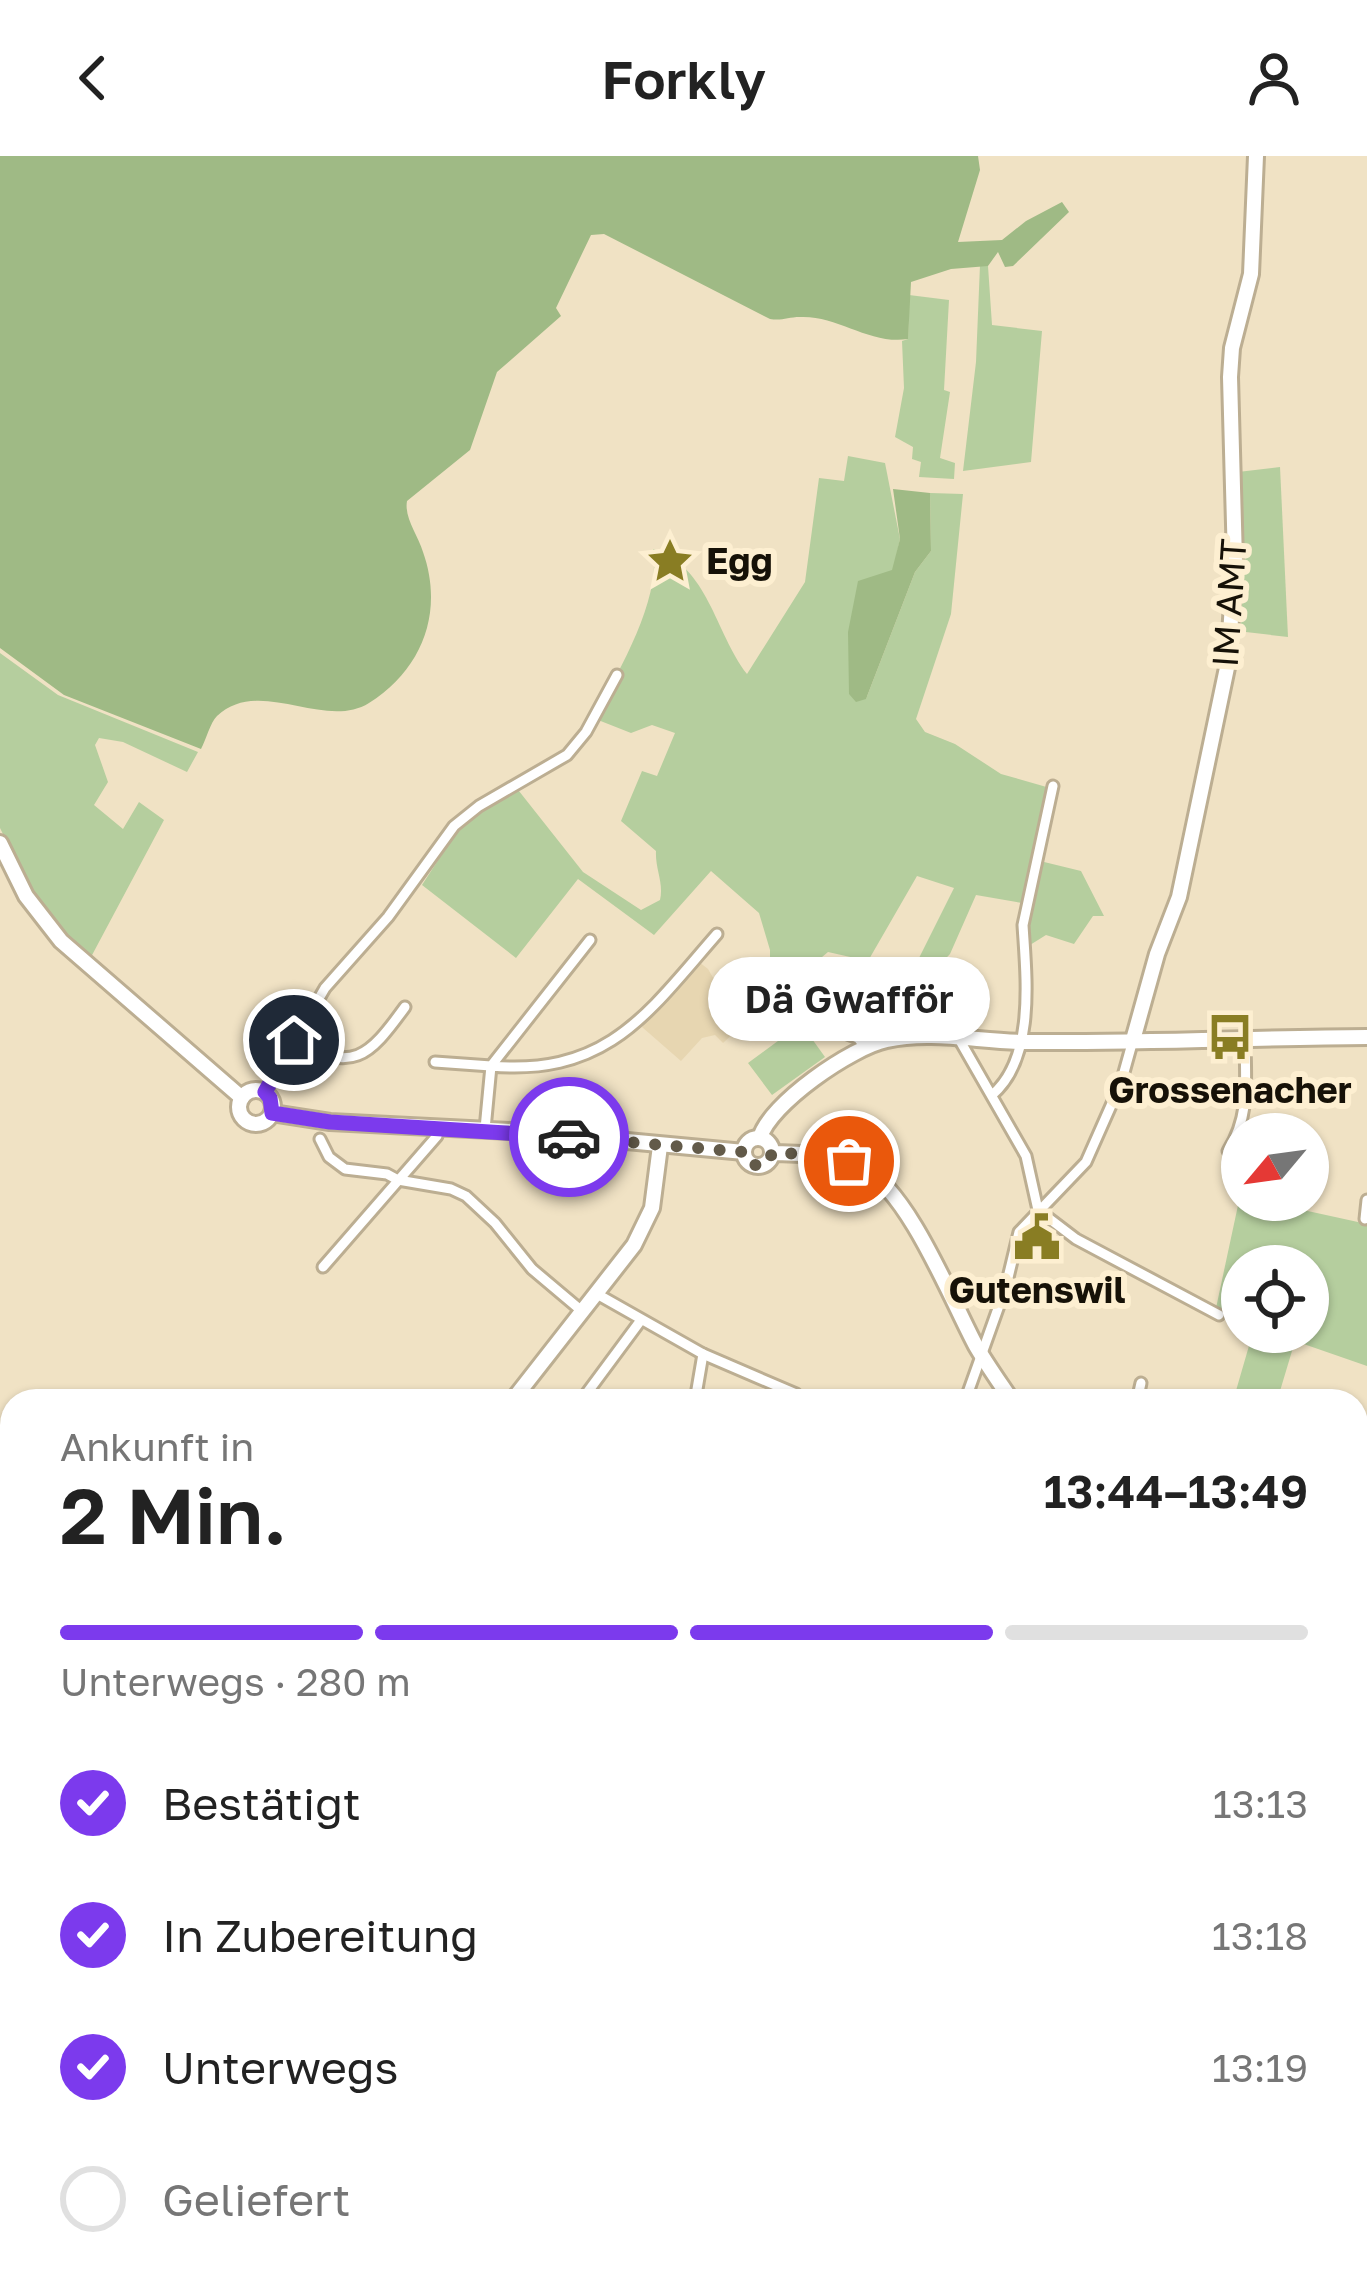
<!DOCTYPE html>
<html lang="de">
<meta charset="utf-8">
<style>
:root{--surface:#fff;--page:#f6f6f6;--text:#222;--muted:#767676;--line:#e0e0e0;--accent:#7c3aed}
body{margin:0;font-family:"Golos Text",sans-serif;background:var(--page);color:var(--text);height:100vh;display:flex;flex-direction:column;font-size:45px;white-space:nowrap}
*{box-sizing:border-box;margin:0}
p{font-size:39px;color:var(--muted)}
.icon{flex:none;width:66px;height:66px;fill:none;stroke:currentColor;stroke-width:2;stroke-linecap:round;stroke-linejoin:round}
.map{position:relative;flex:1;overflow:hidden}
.sheet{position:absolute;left:0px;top:1233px;width:1368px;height:903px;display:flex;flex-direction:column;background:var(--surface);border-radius:36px 36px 0 0;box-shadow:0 3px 9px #0004}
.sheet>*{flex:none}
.needle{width:78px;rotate:241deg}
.fabs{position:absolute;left:1221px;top:957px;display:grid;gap:24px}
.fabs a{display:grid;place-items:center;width:108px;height:108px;border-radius:50%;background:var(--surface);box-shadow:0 3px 9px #0004;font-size:60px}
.pin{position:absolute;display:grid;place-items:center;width:102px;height:102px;color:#fff;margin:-51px;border:6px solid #fff;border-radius:50%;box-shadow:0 3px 12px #0007}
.courier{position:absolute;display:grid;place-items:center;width:120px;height:120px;margin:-60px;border:9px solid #7c3aed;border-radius:50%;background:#fff;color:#222;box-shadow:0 3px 15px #0007}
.bubble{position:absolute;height:84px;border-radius:42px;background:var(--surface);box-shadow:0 3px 9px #0004;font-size:39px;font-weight:600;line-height:84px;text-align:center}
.headline em{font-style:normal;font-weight:600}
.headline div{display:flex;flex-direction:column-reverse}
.headline{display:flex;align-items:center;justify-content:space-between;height:204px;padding:0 60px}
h1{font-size:78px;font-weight:600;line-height:90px}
.bar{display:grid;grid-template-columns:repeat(4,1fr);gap:18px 12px;align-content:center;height:144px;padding:0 60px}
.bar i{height:15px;border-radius:9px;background:var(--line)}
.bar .current{background:var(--accent)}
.bar p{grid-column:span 4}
ol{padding:0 60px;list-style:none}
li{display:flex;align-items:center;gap:36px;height:132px}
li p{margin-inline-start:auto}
li .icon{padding:12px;border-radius:50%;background:var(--accent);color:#fff;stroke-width:4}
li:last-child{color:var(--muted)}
li i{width:66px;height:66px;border:6px solid var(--line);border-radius:50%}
header{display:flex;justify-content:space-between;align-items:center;height:156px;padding:0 60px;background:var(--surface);font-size:54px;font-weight:600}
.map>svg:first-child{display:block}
.built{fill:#e7d6b1}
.green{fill:#b5ce9e}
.forest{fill:#9fba85}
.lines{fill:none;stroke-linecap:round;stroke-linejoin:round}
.street-casing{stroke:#bcae92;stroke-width:15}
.secondary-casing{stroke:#bcae92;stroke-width:20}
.street{stroke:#fff;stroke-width:9}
.secondary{stroke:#fff;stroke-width:14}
.done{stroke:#625a49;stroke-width:12;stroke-dasharray:0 21.6}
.route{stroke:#7c3aed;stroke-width:15}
.labels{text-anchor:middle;stroke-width:12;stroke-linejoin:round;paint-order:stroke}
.poi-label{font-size:36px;font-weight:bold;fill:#161107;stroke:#fdefd1}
.street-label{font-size:36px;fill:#161107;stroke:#fdefd1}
</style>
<header><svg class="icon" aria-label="back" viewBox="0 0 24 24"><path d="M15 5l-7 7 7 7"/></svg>Forkly<svg class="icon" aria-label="person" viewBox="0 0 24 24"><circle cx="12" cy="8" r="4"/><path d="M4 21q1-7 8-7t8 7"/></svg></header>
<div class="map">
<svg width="1367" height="2135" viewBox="0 0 1367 2135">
<rect width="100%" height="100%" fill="#f0e2c4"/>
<!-- built -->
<path class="built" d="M699,806l9,7 33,57 -18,17 -8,-8 -13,3 -21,23 -39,-34z"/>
<!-- green -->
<g class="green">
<path d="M980,109l8,1 4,59 50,6 -11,131 -68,9 13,-109z"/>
<path d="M909,139l40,5 -5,90 6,2 -10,66 15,5 -1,16 -35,-2 2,-15 -9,-3 1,-12 -18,-10 9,-49 -2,-47 6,-2z"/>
<path d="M848,300l37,7 15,76 -34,160 49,-127 16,-21 -1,-58 33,1 -12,120 -35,105 9,13 30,12 46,30 49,14 -10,73 41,10 23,45h-11l-19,28 -28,-9 -16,10 -8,-42 -46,-8 -26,59 -20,21 -15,-9 39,-78 -37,-12 -49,85 -40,-9 -13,11 2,63 -15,-1 23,32 -53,38 -24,-32 53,-39 -31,-4v-70l-11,-37 -48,-42 -57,64 -76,-56 -62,79 -94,-73 35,-54 58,-45 68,86 58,38 19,-10c4,-17 -5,-31 -4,-49l-35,-30 21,-50 15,5 18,-43 -23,-8 -21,8 -38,-15c24,-43 69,-119 60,-169 56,18 61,82 94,125l58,-92 14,-104 25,3z"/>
<path d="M1280,311l8,170 -51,-6 1,-159z"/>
<path d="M0,497l58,42 140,57 -11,20 -64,-30 -24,-4 -4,7 13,37 -14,23 29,24 16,-27 25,18 -73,137 -38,-33 -20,-29 -33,-67z"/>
<path d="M1240,1040l2,4h16l109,24v142l-72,-25 -18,60h-44l20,-69h55v-66h-66v57l-23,-8 -3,-7z"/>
</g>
<!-- forest -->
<g class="forest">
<path d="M0,0h978l2,14 -22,72 44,-2 24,-19 36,-19 7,10 -56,54 -8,1 -7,-15 -10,14 -37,3 -40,13 -3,57c-38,6 -71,-24 -108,-22 -12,0 -18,4 -30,2l-166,-85 -13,1 -35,73 5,8 -64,56 -27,78 -63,51c-3,17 11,34 16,51 21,59 0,117 -54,151 -45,28 -109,-27 -152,13 -7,7 -11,24 -16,33l-137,-54 -64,-47z"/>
<path d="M893,333l37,4 1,58 -16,21 -49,127 -10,3 -7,-8 -1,-62 10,-51 34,-11 8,-31z"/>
<path d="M7,1644l5,5v475h444l-7,11h-449v-484z"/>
</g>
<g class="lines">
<defs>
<g id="street">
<path d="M818,867l40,15 7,9"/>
<path d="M959,883l67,117 12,54"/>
<path d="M294,885c59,32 74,17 111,-34"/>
<path d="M435,906l56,4 99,-126"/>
<path d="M265,936l60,-104 63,-71 66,-91 25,-20 88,-51 19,-23 31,-57"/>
<path d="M992,939c44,-37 34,-120 31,-170l30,-139"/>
<path d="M485,973l6,-63c117,10 157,-53 226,-132"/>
<path d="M320,983l9,18 16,12 42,5 11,6 53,9 15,7 29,27 37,46 51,43"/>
<path d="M1228,995c23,-36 17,-72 17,-113"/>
<path d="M1038,1054l38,29 143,76"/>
<path d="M1365,1063l2,-19"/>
<path d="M323,1111l114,-131 2,-10"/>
<path d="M597,1138l106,60 93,40 7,7"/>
<path d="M581,1245l60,-81"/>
<path d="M695,1245l8,-47"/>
<path d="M965,1245l41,-115 13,-54 67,-70 35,-79 12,-43"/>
<path d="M1137,1245l4,-18"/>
<path d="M725,2135l7,-11"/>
</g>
<g id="secondary">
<path d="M0,687l26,53 35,45 181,157"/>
<path d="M1133,884l24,-86 22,-57 49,-234 7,-102 -5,-184 2,-29 19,-74 5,-118"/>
<circle cx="256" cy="951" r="17"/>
<path d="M272,957l58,9 201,10 213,20"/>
<circle cx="758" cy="996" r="14"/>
<path d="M760,982c9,-34 92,-91 127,-98 44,-10 94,2 138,2 114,1 228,-4 342,-5"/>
<path d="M772,997c31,1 63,0 91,15 46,24 88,131 113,178 11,19 24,37 36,55"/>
<path d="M512,1245l122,-156 18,-37 8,-62"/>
<path d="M0,1588l12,-8"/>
<path d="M1356,1860l11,6"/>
<path d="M1286,2124l2,11"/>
</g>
</defs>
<!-- street casing -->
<use href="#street" class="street-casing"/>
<!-- secondary casing -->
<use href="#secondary" class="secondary-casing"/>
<!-- street -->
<use href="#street" class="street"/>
<!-- secondary -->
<use href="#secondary" class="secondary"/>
</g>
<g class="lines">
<!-- done -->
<path class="done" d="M569,981l175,15 4,10 10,4 10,-3 4,-10 39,1 38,7"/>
<!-- route -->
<path class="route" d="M294,884l-29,52 5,6 2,15 58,9 239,15"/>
</g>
<!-- icons -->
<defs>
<symbol id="sight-bare" viewBox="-9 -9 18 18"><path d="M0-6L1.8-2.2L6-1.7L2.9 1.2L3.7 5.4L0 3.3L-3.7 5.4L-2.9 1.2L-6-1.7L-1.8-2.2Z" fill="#897d23" stroke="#fdefd1" stroke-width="2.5" paint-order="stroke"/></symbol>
<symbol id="bus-bare" viewBox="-9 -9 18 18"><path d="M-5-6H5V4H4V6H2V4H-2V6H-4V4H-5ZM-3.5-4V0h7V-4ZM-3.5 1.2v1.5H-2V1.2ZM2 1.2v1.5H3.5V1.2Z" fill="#897d23" stroke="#fdefd1" stroke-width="2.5" paint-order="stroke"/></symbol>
<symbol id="civic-bare" viewBox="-9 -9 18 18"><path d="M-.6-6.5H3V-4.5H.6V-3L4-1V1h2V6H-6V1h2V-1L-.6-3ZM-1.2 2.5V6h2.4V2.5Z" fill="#897d23" stroke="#fdefd1" stroke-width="2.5" paint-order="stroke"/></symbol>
</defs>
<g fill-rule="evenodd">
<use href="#sight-bare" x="637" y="372" width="66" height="66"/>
<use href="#bus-bare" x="1197" y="848" width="66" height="66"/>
<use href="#civic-bare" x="1004" y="1048" width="66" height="66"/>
</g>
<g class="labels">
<!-- poi labels -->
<g class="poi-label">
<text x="706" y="418" text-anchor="start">Egg</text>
<text x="1230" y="947">Grossenacher</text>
<text x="1037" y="1147">Gutenswil</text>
</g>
<!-- street labels -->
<g class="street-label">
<text transform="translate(1229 447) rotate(-86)" y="13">IM AMT</text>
</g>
</g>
</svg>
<div class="fabs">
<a><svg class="needle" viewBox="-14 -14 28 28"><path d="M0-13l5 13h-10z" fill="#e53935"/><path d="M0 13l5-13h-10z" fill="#767676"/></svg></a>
<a><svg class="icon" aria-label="locate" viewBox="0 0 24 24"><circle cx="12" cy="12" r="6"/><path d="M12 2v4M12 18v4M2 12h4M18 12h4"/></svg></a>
</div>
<div class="pin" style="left:849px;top:1005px;background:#ea580c"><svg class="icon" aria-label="bag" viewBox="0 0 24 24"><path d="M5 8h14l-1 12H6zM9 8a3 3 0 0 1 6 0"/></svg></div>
<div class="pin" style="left:294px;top:884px;background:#1f2937"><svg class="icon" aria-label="home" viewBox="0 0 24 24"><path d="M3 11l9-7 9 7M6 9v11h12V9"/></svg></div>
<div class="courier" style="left:569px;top:981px"><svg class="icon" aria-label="car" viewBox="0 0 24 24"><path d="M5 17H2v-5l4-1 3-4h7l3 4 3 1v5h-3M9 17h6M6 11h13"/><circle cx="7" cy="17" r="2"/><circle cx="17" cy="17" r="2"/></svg></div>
<div class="bubble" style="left:708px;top:801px;width:282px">Dä Gwafför</div>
<section class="sheet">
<div class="headline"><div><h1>2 Min.</h1><p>Ankunft in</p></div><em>13:44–13:49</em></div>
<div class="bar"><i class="current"></i><i class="current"></i><i class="current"></i><i></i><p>Unterwegs · 280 m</p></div>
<ol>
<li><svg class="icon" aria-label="check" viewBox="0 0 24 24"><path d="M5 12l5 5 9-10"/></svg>Bestätigt<p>13:13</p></li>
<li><svg class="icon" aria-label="check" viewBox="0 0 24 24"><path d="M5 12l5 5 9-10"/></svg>In Zubereitung<p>13:18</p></li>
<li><svg class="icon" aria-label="check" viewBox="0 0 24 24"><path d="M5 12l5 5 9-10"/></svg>Unterwegs<p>13:19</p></li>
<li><i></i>Geliefert</li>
</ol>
</section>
</div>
